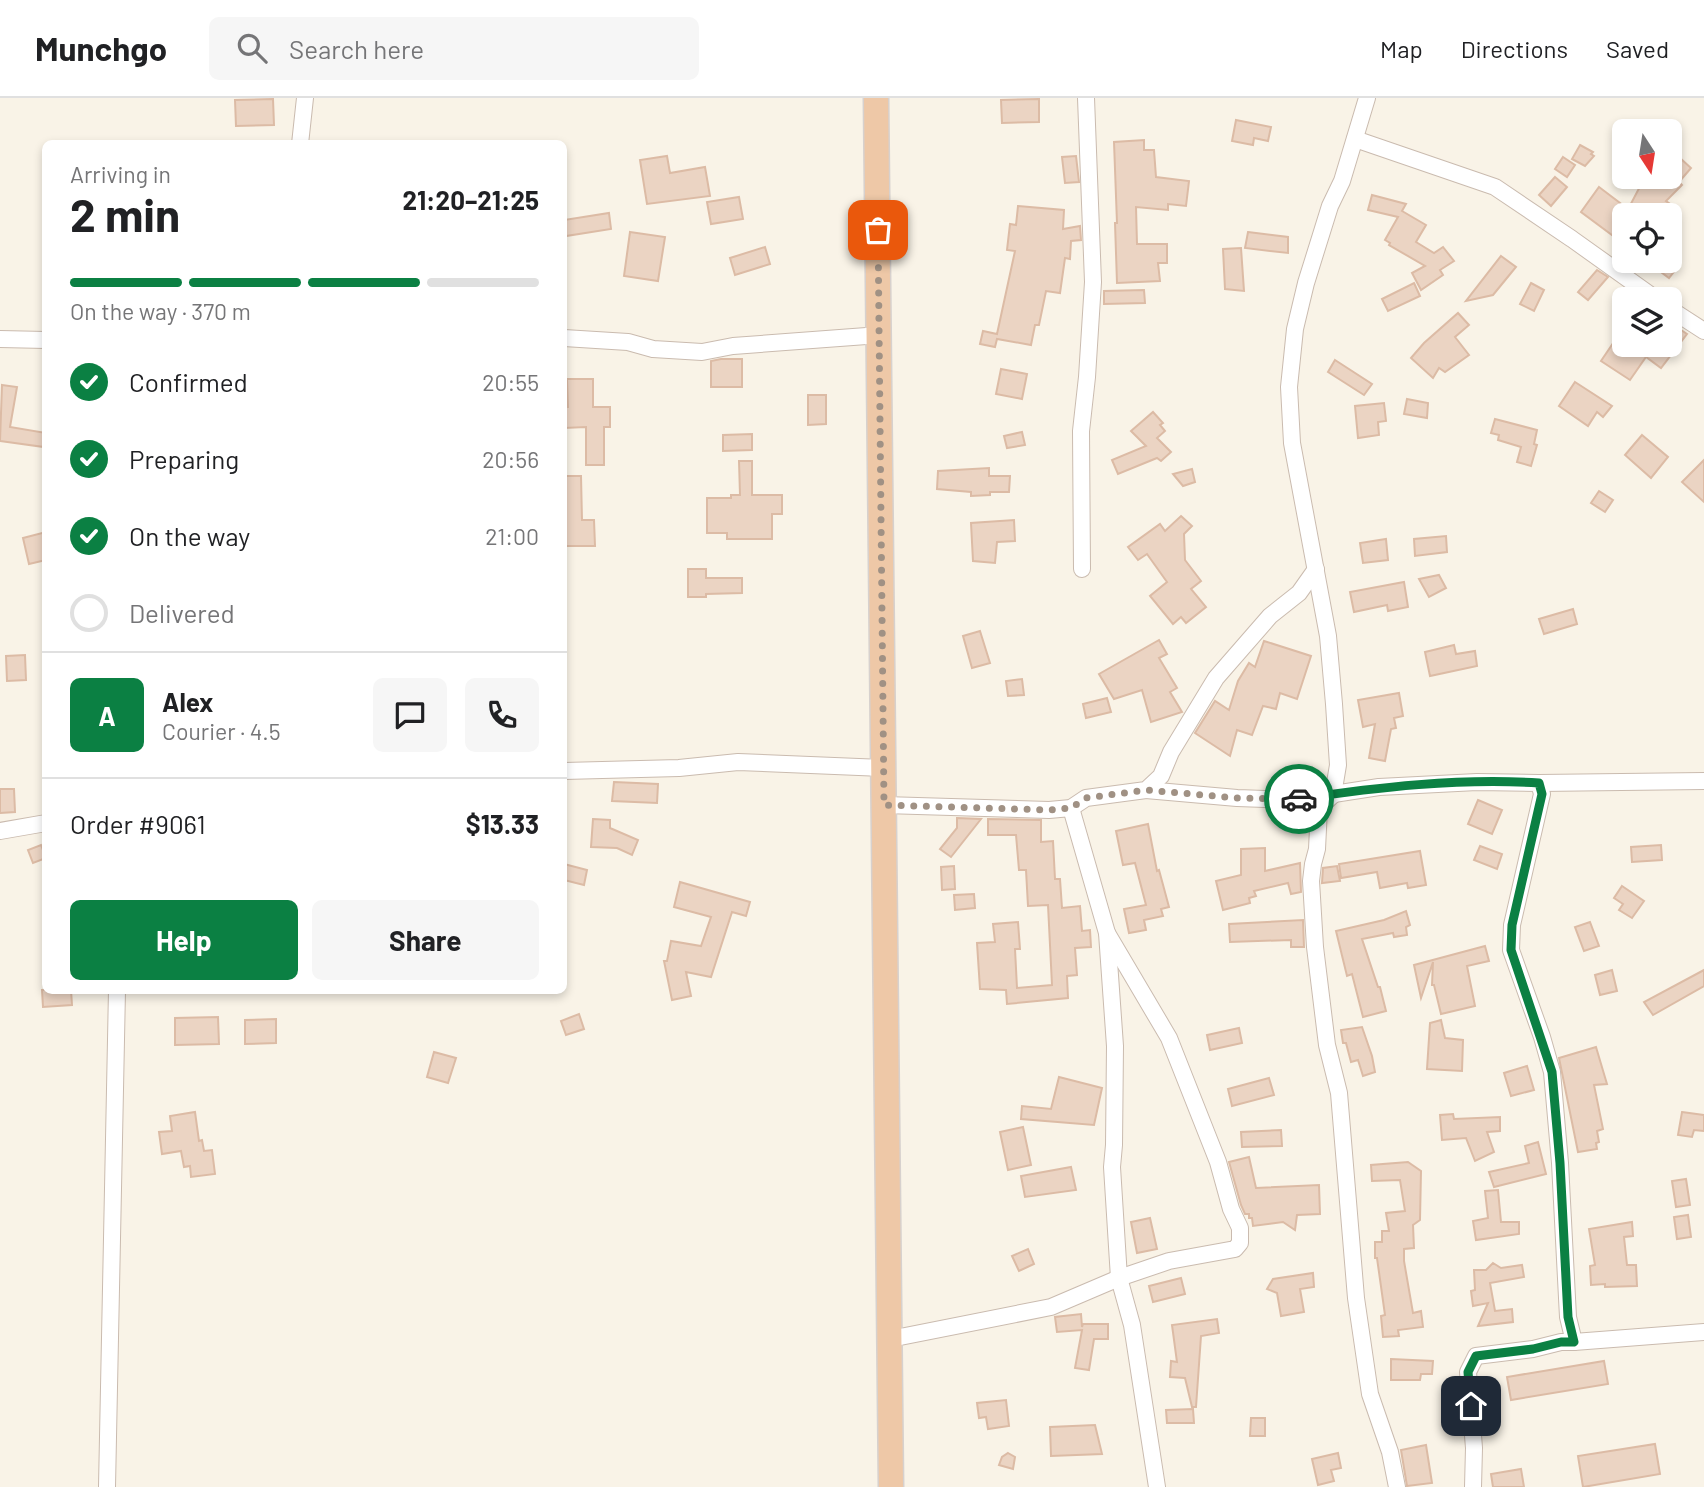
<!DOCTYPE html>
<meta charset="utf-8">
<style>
:root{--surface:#fff;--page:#f6f6f6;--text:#202124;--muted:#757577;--line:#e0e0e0;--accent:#0b8043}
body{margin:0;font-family:Barlow,sans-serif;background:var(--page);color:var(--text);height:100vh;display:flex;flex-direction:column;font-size:26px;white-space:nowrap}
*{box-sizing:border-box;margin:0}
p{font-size:23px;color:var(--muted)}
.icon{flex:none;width:38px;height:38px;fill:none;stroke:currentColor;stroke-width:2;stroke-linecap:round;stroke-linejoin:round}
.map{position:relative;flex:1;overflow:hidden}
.panel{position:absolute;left:42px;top:42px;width:525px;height:854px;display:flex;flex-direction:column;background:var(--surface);border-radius:10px;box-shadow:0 4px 10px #0003}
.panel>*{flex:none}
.needle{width:46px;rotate:168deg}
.controls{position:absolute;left:1612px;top:21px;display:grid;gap:14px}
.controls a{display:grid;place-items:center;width:70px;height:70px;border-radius:10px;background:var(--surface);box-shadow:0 4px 10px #0003;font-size:35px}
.pin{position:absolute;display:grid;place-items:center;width:60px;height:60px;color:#fff;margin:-30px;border-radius:14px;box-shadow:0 4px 10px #0006}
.courier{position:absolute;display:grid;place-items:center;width:70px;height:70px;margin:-35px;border:5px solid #0b8043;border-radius:50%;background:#fff;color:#222;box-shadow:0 2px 9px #0007}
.overview em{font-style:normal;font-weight:700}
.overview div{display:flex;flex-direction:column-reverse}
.overview{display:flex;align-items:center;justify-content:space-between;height:119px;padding:0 28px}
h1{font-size:46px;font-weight:700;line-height:52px}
.bar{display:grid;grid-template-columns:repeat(4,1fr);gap:10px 7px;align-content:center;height:84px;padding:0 28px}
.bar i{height:9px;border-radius:5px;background:var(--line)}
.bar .active{background:var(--accent)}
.bar p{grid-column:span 4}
.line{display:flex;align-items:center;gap:18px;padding:0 28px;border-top:2px solid var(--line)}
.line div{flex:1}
.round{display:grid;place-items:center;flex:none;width:74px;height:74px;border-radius:10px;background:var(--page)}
ol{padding:0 28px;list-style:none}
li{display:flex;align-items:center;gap:21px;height:77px}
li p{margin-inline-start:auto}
li .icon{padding:7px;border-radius:50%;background:var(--accent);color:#fff;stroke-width:4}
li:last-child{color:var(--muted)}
li i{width:38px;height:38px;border:4px solid var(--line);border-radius:50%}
.cta{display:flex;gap:14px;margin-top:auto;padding:14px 28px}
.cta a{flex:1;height:80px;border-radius:10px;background:var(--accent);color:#fff;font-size:28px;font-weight:700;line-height:80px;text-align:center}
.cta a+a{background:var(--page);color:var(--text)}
header{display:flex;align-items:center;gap:42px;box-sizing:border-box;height:98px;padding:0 35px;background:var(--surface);border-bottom:2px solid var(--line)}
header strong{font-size:33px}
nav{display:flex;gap:38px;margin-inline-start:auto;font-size:24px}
.search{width:490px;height:63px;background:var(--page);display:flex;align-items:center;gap:18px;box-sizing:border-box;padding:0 24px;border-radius:10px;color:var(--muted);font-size:26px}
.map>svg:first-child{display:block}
.building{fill:#ebd4c3;stroke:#dcbba5;stroke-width:2}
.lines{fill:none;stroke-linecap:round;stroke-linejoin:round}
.minor-casing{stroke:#cabbaf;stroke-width:18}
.trunk-casing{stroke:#d7d1ce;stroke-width:27}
.minor{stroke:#fff;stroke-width:16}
.trunk{stroke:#eec8a7;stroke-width:24}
.done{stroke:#a09184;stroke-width:7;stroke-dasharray:0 12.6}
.route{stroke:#0b8043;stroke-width:9}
</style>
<header>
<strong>Munchgo</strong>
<div class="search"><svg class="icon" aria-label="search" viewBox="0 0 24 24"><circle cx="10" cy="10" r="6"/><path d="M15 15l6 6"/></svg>Search here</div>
<nav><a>Map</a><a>Directions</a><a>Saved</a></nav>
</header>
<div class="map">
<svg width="1704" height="1389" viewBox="0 0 1704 1389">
<rect width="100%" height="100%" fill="#f9f3e7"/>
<!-- building -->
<g class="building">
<path d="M273,1l1,26 -38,1 -1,-26z"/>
<path d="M1039,1v23l-37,1 -1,-23z"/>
<path d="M1236,22l35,7 -3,14 -14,-3 -1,7 -21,-4z"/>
<path d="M1144,42v10h10l2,27 33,4 -3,25 -18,-2v6l-32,-3 1,37h30v19h-9l2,18 -43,2 -2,-60h2l-3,-81z"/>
<path d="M1580,47l13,7 -2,2 3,2 -9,10 -13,-7z"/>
<path d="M667,58l3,17 35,-6 5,29 -63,8 -7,-44z"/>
<path d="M1076,58l3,26 -14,1 -3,-26z"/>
<path d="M1563,59l12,8 -8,12 -12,-8z"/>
<path d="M1680,60l11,10 -12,14 3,3 -16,16 7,5 -7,9h-41l20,-38h25v-8z"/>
<path d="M1555,79l12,10 -16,19 -12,-11z"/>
<path d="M1599,89l25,19v38l-43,-32z"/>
<path d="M1372,97l34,9 -4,7 24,14 -10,17 18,11 9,-6 11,14 -14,9 3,5 -22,15 -9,-17 13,-7 -36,-21 1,-2 -5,-3 13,-23 -30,-7z"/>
<path d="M739,99l4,22 -32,5 -4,-22z"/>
<path d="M1018,108l46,4 -1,19 17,-3 1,14 -10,1 -1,18 -5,-1 -5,35 -14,-2 -7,34h-4l-4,20 -34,-6 -2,8 -15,-3 3,-13 14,3 18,-83 -8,-1 3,-26 6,1z"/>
<path d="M609,115l2,16 -45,7 -2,-16z"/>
<path d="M630,134l35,5 -7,44 -34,-5z"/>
<path d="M1248,134l40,5v16l-43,-5z"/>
<path d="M765,149l5,17 -35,11 -5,-17z"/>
<path d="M1241,150l3,43 -19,-2 -2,-40z"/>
<path d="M1501,158l15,11 -5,6 -18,22 -27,6z"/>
<path d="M1670,158l10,8 -11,14 -12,-9 7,-8h6z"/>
<path d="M1597,172l11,7 -20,23 -10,-8z"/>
<path d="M1414,185l6,13 -32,15 -6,-12z"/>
<path d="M1531,185l13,7 -10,21 -14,-7z"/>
<path d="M1144,192l1,13 -41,1v-13z"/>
<path d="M1458,215l11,12 -14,12 14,18 -24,17 -6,-4 -6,10 -22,-20 13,-15z"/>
<path d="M1675,228l12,8 -26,34 -15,-11 -16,23 -29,-19 23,-34v18h46v-12z"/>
<path d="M721,261h21v28h-31v-26z"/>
<path d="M1335,262l37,24 -8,11 -36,-23z"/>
<path d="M1001,271l26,5 -5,25 -26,-5z"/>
<path d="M567,281h26v28h17v20h-6v38h-18v-38l-22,1v-21h4z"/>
<path d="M1575,284l37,24 -9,11 -6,-5 -9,14 -29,-20z"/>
<path d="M2,287l15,2 -7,40 36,6 -2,14 -44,-6z"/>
<path d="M808,297h18v29l-18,1z"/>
<path d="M1407,301l21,4 -1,15 -23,-4z"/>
<path d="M1384,305l2,18 -8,1 1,13 -21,3 -3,-32z"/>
<path d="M1153,314l10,11 -3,2 5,6 -8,7 14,14 -10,9 -4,-3 -39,16 -6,-14 34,-14 -15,-15z"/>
<path d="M1495,321l42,11 -3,14 3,1 -6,21 -14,-4 4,-15 -23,-7 1,-5 -8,-2z"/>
<path d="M1022,334l3,13 -18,3 -3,-12z"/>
<path d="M752,336v16l-29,1v-16z"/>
<path d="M1642,337l26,22 -17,21 -26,-23z"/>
<path d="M1704,362v42l-22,-20z"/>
<path d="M739,363h13v34h30v19h-10v25h-45v-6h-20v-35h24v-3h9z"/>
<path d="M989,370v8h21l-1,16h-19v3l-19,1v-4l-34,-3 1,-18z"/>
<path d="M1192,371l3,13 -12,4 -10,-12z"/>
<path d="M564,378h17l1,44h12l1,26h-31z"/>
<path d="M1599,393l14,9 -8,12 -14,-9z"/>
<path d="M1181,418l11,10 -8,8 1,26 16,21 -10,8 15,18 -20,16 -5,-6 -8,7 -23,-28 17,-14 -20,-28 -9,6 -10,-13 32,-23 5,7z"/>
<path d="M1014,422l1,21 -18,1 -2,21 -22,-2 -2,-38z"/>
<path d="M46,434v28l-17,4 -6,-26z"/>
<path d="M1446,438l1,16 -32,4 -1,-17z"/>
<path d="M1386,441l2,21 -25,3 -3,-20z"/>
<path d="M688,471h18v9h36v15l-36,1v3h-18z"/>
<path d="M1439,477l7,13 -17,9 -10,-18z"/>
<path d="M1404,484l4,25 -20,4 -1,-6 -33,7 -4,-20z"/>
<path d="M1573,511l4,15 -33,10 -5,-15z"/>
<path d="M980,533l10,32 -18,5 -9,-32z"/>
<path d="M1159,542l8,14 -8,4 18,30 -7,4 12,20 -31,10 -9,-32 -28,9 -15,-25z"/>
<path d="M1264,543l47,15 -14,43 -17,-6 -4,16 -13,-3 -11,29 -15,-5 -7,26 -35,-23 20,-32 14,9 9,-29 11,-18 6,4z"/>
<path d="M1454,547l2,9 19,-3 2,15 -47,10 -5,-24z"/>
<path d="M25,557l1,25 -19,1 -1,-25z"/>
<path d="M1022,581l2,16 -16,1 -2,-15z"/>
<path d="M1399,595l4,23 -9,2 2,10 -5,1 -6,32 -16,-3 6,-34 -12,3 -5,-27z"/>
<path d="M1107,600l4,14 -25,6 -3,-14z"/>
<path d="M614,684l44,2 -1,19 -45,-2z"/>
<path d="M0,691h14l1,23 -15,1z"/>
<path d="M1478,702l24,10 -10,24 -24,-10z"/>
<path d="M957,720l24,1 -30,38 -11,-8 17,-21z"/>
<path d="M593,721l17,1v8l28,12 -6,15 -15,-7 -26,-1z"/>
<path d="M988,721l53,1v22l12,-1 2,38h5l2,29 18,-2 2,25 8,-1 1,17 -16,1 2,27 -10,1 1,22 -61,6 -1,-14 -26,-1 -3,-46 18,-1 -2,-18 25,-2 2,27h-5l2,39 35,-3 -4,-80 -20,1 -2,-36h-7l-3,-35h-28z"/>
<path d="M1148,726l9,47 2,-1 10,37 -8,2 2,7 -19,4 2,10 -17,3 -5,-24 22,-4 -11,-42 -12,2 -7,-34z"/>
<path d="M41,747l5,13 -13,5 -5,-13z"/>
<path d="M1661,747l1,15 -30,2 -1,-15z"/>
<path d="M1480,748l22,8 -5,15 -23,-9z"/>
<path d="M1265,750v23l35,-8 1,29 -10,2 -3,-11 -34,8 2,5 -7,2 1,5 -27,7 -7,-29 25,-6v-26z"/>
<path d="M1420,753l6,34 -18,3 -1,-5 -27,5 -3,-16 -36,6 -2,-14z"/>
<path d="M564,766l23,6 -3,15 -20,-5z"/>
<path d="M954,768l1,23 -13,1 -1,-23z"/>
<path d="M1337,768l3,15 -18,2 1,-15z"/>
<path d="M680,784l70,20 -4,14 -14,-4 -21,65 -25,-5 5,24 -19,4 -8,-39h3l4,-20 30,5 10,-29 -37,-10z"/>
<path d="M1622,788l22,15 -12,17 -13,-8 4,-6 -9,-6z"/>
<path d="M974,796l1,14 -20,2 -1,-15z"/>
<path d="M1406,813l4,14 -4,2 1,8 -13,2 -1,-4 -31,6 16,48h2l6,24 -23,6 -11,-43 -5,2 -11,-45 48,-11z"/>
<path d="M1303,822l1,27h-13v-7l-61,2 -1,-18z"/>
<path d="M1590,824l9,24 -15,5 -9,-24z"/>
<path d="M1485,848l4,15 -22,5 8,40 -34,8 -7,-29h-2l1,-23 -12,36 -7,-33z"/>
<path d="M1612,872l5,21 -17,4 -5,-20z"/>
<path d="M1704,872v16l-51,29 -9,-13z"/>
<path d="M42,892h29l1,15 -29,2z"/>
<path d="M579,916l5,15 -18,6 -5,-14z"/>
<path d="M218,919l1,27 -44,1v-27z"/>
<path d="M276,921v24l-31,1v-24z"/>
<path d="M1441,922l4,18 18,2 -1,31 -35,-2 3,-46z"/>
<path d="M1362,929l10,29 3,16 -12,4 -5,-16 -7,2 -5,-19h-3l-2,-13z"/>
<path d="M1239,930l3,15 -32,7 -3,-15z"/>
<path d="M1596,949l11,37 -13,1 9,44 -6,2 2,11 -3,1 1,6 -19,3 -19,-94z"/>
<path d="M434,954l22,6 -8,25 -21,-6z"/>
<path d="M1527,968l7,24 -23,6 -7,-23z"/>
<path d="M1059,979l43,11 -8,37 -73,-6 1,-13 29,3z"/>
<path d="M1269,980l5,17 -42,11 -4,-17z"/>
<path d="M195,1014l4,29 3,-1 2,11 8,-1 3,24 -24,3 -1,-11 -6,1 -3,-16 -19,3 -3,-22 13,-1 -2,-15z"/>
<path d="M1682,1014l22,3v16l-10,-1 -2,7 -14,-2z"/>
<path d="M1453,1016l1,5 46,-2v14l-13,1 7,20 -19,9 -9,-23 -24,2 -2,-25z"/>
<path d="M1023,1029l8,38 -23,5 -8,-38z"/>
<path d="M1281,1032l1,16 -40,1 -1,-15z"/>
<path d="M1538,1044l8,32 -52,13 -5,-15 40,-9 -4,-17z"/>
<path d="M1249,1059l7,31 63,-3 1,29 -23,1 -2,15 -12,-8 -30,4 -1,-8h-3v-4h-4l-4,-9 -12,-43z"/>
<path d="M1408,1064l13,9 -1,49 -7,5 1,23 -10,1v12l9,52 8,-2 2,16 -25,3 1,6 -16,1 -2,-21 4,-1 -8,-57h-2v-16h7v-11h7l-3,-18 19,-2 -5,-31 -28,1 -1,-16z"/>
<path d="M1071,1069l5,23 -51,7 -4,-21z"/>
<path d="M1686,1081l4,26 -14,2 -4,-26z"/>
<path d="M1498,1092l3,32h18v12l-43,6 -3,-19 15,-3 -3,-27z"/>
<path d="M1688,1117l3,22 -14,2 -3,-22z"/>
<path d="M1150,1120l7,31 -20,4 -6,-31z"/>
<path d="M1632,1124l1,14 -9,1 3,28h9l1,21 -32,1v-3l-14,1 -1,-19 5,-1 -6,-36z"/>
<path d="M1028,1151l6,15 -15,7 -7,-15z"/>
<path d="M1493,1165l8,5 21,-3 2,12 -34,6 5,28 17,-2 1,13 -35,4 10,-23 -15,3 -2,-15 4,-1 -1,-20h12z"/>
<path d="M1313,1175l1,14 -14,2 4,23 -23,4 -4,-23 -10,-4 6,-10z"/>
<path d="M1181,1180l4,16 -32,8 -4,-16z"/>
<path d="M1081,1216l1,13 1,-3h25v15h-14l-5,31 -14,-2 7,-38 -25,2 -2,-15z"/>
<path d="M1217,1221l2,14 -18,3 -5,71h-4l-7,-29 -15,-1 1,-16 6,1 -5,-37z"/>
<path d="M1391,1261l42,2 -1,13h-11l-1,6h-29z"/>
<path d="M1604,1263l4,23 -97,16 -4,-23z"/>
<path d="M1006,1302l3,26 -21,3 -2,-12 -7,1 -2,-15z"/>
<path d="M1193,1311l1,14h-27l-1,-13z"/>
<path d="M1251,1320h14v18h-15z"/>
<path d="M1095,1327l7,29 -51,2 -1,-29z"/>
<path d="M1655,1346l5,30 -77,13 -5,-31z"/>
<path d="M1426,1347l6,38 -25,3 -6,-36z"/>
<path d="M1008,1355l7,4 -2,12 -14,-4 3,-8z"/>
<path d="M1338,1355l3,15 -10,2 3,11 -16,4 -6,-26z"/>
<path d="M1521,1371l3,18h-31l-2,-13z"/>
</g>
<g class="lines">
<defs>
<g id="minor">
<path d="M1367,0l-25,83 -12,25 -24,77 -11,46 -6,58 3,56 36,193 6,68 4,61 -5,30 -14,13 -2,41 -4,15 -2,17 4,66 12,98 12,48 17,205 14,96 20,58 7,35"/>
<path d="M1355,41l140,48 77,52 84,60"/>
<path d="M300,46l5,-46"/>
<path d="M1670,211l34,22"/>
<path d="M564,240l64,4 25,7 49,3 31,-6 147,-11"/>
<path d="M0,241l46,1"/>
<path d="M1082,471l-1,-138 6,-54 6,-95 -7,-184"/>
<path d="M564,673l115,-3 59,-6 145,6"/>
<path d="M1539,685l165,-2"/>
<path d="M1146,692l91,8 58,2 84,-13 98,-5 62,1 3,11 -30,131 -1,25 31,87 10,35 8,91 8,154 6,25h-13l-28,7 -57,7 -8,16 6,76 -1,39"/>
<path d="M884,707l165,5 22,-2 15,-10 60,-8 15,-14 10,-24 45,-74 54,-62 29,-23 17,-24"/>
<path d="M1071,710l36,125 8,113 -1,99 -2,22 7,111 13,47 25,162"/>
<path d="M0,733l46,-8"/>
<path d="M890,1241l161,-32 68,-29 50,-17 66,-12 5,-6v-15l-9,-19 -13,-47 -49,-124 -62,-105"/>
<path d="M1574,1244l130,-10"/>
<path d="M107,1389l10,-497"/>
</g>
<path id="trunk" d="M876,0l15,1389"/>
</defs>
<!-- minor casing -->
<use href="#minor" class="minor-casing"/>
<!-- trunk casing -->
<use href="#trunk" class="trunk-casing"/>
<!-- minor -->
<use href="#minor" class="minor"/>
<!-- trunk -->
<use href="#trunk" class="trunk"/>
</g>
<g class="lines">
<!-- done -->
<path class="done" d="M878,132l6,575 165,5 22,-2 15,-10 60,-8 91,8 62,1"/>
<!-- route -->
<path class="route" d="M1299,701c79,-12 160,-21 240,-16l3,11 -30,131 -1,25 41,122 8,91 8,154 6,25h-13l-28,7 -57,7 -8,16 3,34"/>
</g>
</svg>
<div class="controls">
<a><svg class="needle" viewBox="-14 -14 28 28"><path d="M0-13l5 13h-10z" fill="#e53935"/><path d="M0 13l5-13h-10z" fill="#757577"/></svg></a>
<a><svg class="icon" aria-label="locate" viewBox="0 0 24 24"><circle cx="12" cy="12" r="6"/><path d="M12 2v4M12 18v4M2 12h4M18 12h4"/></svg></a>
<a><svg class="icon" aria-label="layers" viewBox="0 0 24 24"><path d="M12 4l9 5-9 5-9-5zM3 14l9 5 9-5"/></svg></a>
</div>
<div class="pin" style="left:878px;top:132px;background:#ea580c"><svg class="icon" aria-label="bag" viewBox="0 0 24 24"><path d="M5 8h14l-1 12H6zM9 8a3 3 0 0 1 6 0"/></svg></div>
<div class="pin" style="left:1471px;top:1308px;background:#1f2937"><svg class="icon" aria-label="home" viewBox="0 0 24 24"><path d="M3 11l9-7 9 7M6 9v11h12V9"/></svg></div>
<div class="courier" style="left:1299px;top:701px"><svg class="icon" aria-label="car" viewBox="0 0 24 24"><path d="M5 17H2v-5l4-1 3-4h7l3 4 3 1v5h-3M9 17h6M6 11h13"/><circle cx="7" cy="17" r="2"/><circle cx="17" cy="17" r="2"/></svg></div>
<section class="panel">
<div class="overview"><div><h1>2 min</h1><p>Arriving in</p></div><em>21:20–21:25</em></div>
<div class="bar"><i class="active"></i><i class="active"></i><i class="active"></i><i></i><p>On the way · 370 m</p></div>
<ol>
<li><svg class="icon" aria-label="check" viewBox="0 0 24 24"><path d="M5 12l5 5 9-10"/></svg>Confirmed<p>20:55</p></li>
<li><svg class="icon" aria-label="check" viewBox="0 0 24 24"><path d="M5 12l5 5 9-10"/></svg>Preparing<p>20:56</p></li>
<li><svg class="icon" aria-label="check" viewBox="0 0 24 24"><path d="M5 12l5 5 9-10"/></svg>On the way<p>21:00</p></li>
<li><i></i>Delivered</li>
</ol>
<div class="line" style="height:126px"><b class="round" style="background:var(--accent);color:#fff">A</b><div><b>Alex</b><p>Courier · 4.5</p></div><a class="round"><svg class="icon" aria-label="chat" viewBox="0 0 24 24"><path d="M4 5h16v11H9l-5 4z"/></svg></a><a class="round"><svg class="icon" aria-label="phone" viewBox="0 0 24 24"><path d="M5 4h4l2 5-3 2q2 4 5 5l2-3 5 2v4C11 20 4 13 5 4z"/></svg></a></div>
<div class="line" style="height:91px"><div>Order #9061</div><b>$13.33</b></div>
<div class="cta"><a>Help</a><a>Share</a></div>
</section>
</div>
